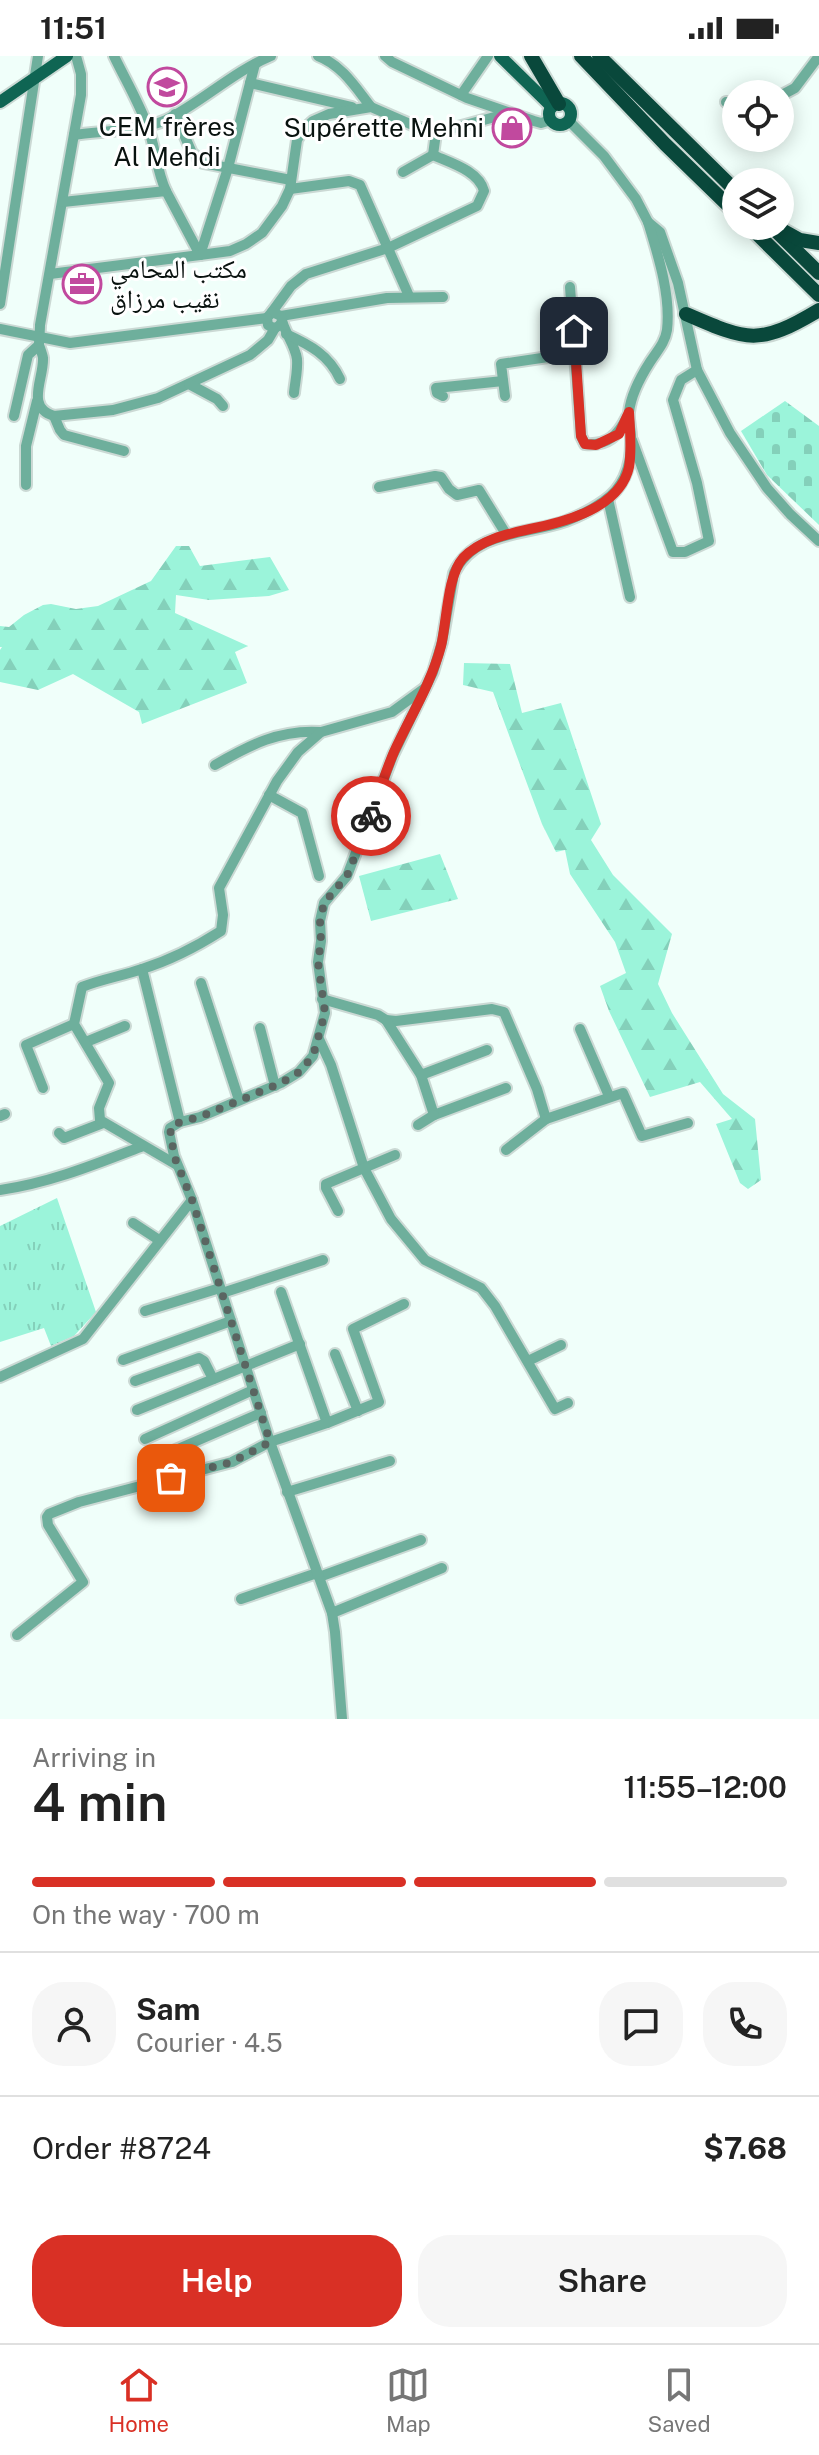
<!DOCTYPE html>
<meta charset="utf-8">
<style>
:root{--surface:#fff;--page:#f6f6f6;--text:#222;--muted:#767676;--line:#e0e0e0;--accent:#d93025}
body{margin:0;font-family:"Public Sans","Noto Naskh Arabic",sans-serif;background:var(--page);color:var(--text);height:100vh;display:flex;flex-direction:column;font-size:30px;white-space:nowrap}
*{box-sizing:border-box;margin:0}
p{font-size:26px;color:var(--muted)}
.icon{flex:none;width:44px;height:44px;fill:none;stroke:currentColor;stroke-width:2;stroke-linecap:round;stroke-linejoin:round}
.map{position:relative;height:1663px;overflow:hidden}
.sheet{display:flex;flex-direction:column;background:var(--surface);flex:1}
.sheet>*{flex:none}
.tools{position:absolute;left:722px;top:24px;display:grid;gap:16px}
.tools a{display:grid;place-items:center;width:72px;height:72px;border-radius:50%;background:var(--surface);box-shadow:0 4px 20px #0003;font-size:40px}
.pin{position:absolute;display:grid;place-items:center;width:68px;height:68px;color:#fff;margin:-34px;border-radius:16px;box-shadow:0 4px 12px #0006}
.courier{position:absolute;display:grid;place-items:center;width:80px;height:80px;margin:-40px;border:6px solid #d93025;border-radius:50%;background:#fff;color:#222;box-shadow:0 2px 10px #0007}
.overview em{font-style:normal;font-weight:600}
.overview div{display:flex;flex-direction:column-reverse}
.overview{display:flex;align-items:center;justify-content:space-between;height:136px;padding:0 32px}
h1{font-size:52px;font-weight:600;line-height:60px}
.bar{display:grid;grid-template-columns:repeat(4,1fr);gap:12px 8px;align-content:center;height:96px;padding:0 32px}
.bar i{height:10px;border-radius:6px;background:var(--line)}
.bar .selected{background:var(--accent)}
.bar p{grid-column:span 4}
.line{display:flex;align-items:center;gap:20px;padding:0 32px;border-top:2px solid var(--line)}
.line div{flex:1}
.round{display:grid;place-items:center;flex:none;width:84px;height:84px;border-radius:32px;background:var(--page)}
.cta{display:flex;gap:16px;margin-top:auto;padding:16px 32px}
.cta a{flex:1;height:92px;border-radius:32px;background:var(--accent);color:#fff;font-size:32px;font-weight:600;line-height:92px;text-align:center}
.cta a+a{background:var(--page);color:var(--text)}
.status{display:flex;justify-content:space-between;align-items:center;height:56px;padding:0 40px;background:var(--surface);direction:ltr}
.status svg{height:22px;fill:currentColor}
.tab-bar{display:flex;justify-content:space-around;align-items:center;height:112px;border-top:2px solid var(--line);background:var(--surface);font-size:22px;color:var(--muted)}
.tab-bar a{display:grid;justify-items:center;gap:4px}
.tab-bar .selected{color:var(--accent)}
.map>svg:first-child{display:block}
.grass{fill:url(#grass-tufts)}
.forest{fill:url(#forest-firs)}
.cemetery{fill:url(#cemetery-stones)}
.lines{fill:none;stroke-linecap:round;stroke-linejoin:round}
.minor-casing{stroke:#cbd9d4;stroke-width:14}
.major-casing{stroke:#cbd9d4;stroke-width:16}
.highway-casing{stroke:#cbd9d4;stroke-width:18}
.minor{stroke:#6eaf9c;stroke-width:10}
.major{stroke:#0f6553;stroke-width:12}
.highway{stroke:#09483b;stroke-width:14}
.done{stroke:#5a6561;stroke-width:8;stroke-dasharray:0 14.4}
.route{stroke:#d93025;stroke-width:10}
.labels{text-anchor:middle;stroke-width:6;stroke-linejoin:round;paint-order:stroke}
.poi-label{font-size:26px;fill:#09120f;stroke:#fff}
</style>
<div class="status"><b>11:51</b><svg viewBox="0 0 49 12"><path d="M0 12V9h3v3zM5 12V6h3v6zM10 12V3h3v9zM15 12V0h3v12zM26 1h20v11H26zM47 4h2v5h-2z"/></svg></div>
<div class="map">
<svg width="819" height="1663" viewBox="0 0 819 1663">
<defs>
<pattern id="grass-tufts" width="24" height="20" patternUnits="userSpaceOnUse" patternTransform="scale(2)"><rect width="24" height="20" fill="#9bf4da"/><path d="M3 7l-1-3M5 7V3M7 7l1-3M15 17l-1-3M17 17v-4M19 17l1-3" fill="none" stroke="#84d0ba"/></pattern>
<pattern id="forest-firs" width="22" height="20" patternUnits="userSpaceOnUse" patternTransform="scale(2)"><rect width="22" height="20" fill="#9bf4da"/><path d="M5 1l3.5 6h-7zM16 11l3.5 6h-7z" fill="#84d0ba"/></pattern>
<pattern id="cemetery-stones" width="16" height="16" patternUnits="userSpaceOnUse" patternTransform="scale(2)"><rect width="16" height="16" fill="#9bf4da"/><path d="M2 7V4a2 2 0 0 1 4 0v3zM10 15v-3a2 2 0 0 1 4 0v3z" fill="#84d0ba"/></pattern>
</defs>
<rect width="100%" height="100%" fill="#f0fffa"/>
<!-- grass -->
<path class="grass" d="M57,1142l39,114 -22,24 -23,10 -7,-18 -44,14v-116z"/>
<!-- forest -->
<g class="forest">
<path d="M176,490h13l11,20 70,-9 19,33 -20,6 -60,4 -33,-5 -1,18 73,33 -13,6 12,31 -105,41 -3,-12 -66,-38 -35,16 -38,-8v-32l2,-3h-2v-21l9,1 15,-12 19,-10 8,-1 25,5 22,-3 53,-25z"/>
<path d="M464,607l46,1 12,49 39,-10 40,121 -10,16 22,35 59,59 -14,50 14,29 51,81 32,25 6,61 -13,9 -8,-6 -24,-59 16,-5 -32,-37 -50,15 -41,-86 -9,-25 26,-13 -11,-31 -45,-68 -5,-24 -9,2 -14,-28 -49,-132 -30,-7z"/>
<path d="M440,798l18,45 -87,22 -12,-45z"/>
</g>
<!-- cemetery -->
<path class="cemetery" d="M785,345l34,25v99l-52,-50 -26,-44z"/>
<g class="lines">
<defs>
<g id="minor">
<path d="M76,0l5,18v21l-41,230c0,6 -1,14 -1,20 1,3 4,11 4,13 1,21 -18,49 11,58l59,-6 45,-12 92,-43 18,-15 7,-12"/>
<path d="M114,0c11,23 24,45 33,69 9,22 9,45 19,66"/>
<path d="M318,0c24,9 38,32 53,51"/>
<path d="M385,0l7,6 75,36 67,23 7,2 10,-3"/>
<path d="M250,27l102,24"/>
<path d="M461,39l27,-39"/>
<path d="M780,40l15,-8 24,-32"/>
<path d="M726,46l10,1"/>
<path d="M175,58l17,39 11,10 88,17"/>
<path d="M569,65l35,35 32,43 12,23 12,10 18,51 19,87 33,63 37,55 23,26 29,27"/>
<path d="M74,79c27,-4 67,-4 92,-15 36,-18 67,-48 105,-64"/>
<path d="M403,116l30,-17"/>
<path d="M290,133l59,-8 11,4 49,111"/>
<path d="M63,146l103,-11 34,64"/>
<path d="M200,199l28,-87 27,-104"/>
<path d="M50,218l150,-19 30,-4 16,-7 16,-11 20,-27 8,-17 7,-49 6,-10 10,-9 16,-7 42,-7 46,20 19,6 73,-20"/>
<path d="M570,231l11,149 4,8c23,2 33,-9 42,-27"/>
<path d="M0,248l38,-248"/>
<path d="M272,256l19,-26 15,-12 82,-26 89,-42 7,-15c-5,-20 -33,-28 -51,-36l3,-22"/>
<path d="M281,260l106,-18 56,-1"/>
<path d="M281,267c-3,5 -8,6 -13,2l-1,-7 5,-6 9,4c2,15 14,28 16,43 1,11 -2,23 -3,34"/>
<path d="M0,273l70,14 197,-25"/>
<path d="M286,278c24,11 43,21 54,45"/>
<path d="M189,328l28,15 6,7"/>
<path d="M443,340l-6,-3 -1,-5 67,-7"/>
<path d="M505,340l-4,-32 74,-11"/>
<path d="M14,360l14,-61 11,-10"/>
<path d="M54,360l6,14 4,5 60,16"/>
<path d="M632,384l41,112h12l24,-11 -12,-58 -24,-83 8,-20 16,-10"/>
<path d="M26,429v-39l11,-45"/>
<path d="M379,431l56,-11 6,1 8,12 8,6 22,-5 27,44"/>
<path d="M608,443l22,98"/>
<path d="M215,709c35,-20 65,-36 106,-33"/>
<path d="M269,739l33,18 17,63"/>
<path d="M142,913l38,153"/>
<path d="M201,927l38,117"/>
<path d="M322,943l56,16 8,5 10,1 96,-12 12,3 33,77 9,30 77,-26 19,43 46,-13"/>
<path d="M386,964l35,55 13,40 72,-27"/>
<path d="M260,972l15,58"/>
<path d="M580,973l29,67"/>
<path d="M319,983l12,26 33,103 27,51 34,41 56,28 14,18 60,103 13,-6"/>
<path d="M86,986l39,-16"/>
<path d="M421,1019l66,-25"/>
<path d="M43,1032l-17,-43 48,-21"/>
<path d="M0,1060l5,-2"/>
<path d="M418,1069l16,-10"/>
<path d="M59,1077l5,5 39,-15"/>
<path d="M506,1094l40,-31"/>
<path d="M177,1109l-77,-45 -1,-12 10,-25 -35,-59 8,-37c20,-8 40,-11 60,-18 29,-9 54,-22 79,-38l2,-16 -4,-27 58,-107 21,-29 23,-20 71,-20 33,-24"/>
<path d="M0,1134c50,-7 96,-26 143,-44"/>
<path d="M338,1155l-12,-23v-4l69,-29"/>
<path d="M133,1167l26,17"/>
<path d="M281,1236l46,131"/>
<path d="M222,1237l101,-33"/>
<path d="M145,1255l75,-23"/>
<path d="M335,1298l23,57"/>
<path d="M123,1304l108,-39"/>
<path d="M528,1305l33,-16"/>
<path d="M0,1321l83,-38 109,-139"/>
<path d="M135,1325l64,-23 5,3 9,18"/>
<path d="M137,1354l163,-66"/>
<path d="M145,1383l108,-49"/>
<path d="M155,1403l106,-46"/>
<path d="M287,1436l103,-31"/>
<path d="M319,1521l102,-37"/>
<path d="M241,1543l76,-26"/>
<path d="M332,1557l110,-45"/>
<path d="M17,1579l66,-53 -35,-57 -1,-8 2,-3 30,-12 153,-40 38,-20 57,-19 52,-21 -26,-73 51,-25"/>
<path d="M342,1663l-7,-87 -3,-19 -62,-171 -78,-242 -18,-44 -5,-24 1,-4 10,-6 20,-5 81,-34 18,-11 14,-16 12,-43 -7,-51 3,-21 -1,-20 4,-18 23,-27 46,-121 40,-83 9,-30 12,-69c21,-43 73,-38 112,-52 13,-5 27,-12 38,-20 22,-15 28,-39 27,-64 0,-8 -3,-17 -2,-25 2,-17 12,-36 21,-50 7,-11 15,-19 17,-32 4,-35 -9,-75 -19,-108"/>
</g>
<g id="major">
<path d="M500,0l52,51"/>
<path d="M0,46l67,-46"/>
<circle cx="560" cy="58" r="11"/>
</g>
<g id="highway">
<path d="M531,0l28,48"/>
<path d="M581,0l84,88 71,69"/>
<path d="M599,0l137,135"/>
<path d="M749,170l70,69"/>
<path d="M771,170l48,47"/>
<path d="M782,174l18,10 19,3"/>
<path d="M686,258c62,27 73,32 133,-4"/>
</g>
</defs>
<!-- minor casing -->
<use href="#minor" class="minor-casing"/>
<!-- major casing -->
<use href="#major" class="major-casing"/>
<!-- highway casing -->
<use href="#highway" class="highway-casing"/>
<!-- minor -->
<use href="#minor" class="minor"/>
<!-- major -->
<use href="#major" class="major"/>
<!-- highway -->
<use href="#highway" class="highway"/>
</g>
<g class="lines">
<!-- done -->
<path class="done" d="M171,1422l61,-16 38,-20 -78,-242 -18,-44 -4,-28 10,-6 20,-5 81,-34 18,-11 14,-16 12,-43 -7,-51 3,-21 -1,-20 4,-18 23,-27 24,-60"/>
<!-- route -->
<path class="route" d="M371,760c7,-21 14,-43 23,-64 16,-35 37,-68 47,-106 6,-24 6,-70 22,-88 17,-18 44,-24 67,-29 35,-7 90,-21 99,-62 3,-18 1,-36 0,-55l-10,22 -23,11 -11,-1 -4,-8 -7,-105"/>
</g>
<!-- icons -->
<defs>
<symbol id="school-ring" viewBox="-11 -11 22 22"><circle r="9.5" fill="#fff" stroke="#c1499e" stroke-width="1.5"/><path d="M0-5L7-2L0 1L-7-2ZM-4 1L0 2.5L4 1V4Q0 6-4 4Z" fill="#c1499e"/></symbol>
<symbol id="shop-ring" viewBox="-11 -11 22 22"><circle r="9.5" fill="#fff" stroke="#c1499e" stroke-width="1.5"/><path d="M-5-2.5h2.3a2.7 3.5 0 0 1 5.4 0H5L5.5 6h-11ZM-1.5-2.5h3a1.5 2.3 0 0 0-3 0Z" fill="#c1499e"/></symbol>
<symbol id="office-ring" viewBox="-11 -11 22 22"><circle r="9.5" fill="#fff" stroke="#c1499e" stroke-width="1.5"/><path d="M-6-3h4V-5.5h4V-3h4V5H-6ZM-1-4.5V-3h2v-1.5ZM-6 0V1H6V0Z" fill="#c1499e"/></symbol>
</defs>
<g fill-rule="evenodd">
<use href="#school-ring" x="145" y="9" width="44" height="44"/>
<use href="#shop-ring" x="490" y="50" width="44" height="44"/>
<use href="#office-ring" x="60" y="206" width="44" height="44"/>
</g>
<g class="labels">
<!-- poi labels -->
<g class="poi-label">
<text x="167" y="80">CEM frères<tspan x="167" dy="30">Al Mehdi</tspan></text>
<text x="484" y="81" text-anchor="end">Supérette Mehni</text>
<text x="110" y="222" text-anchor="start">مكتب المحامي<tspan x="110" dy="30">نقيب مرزاق</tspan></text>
</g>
</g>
</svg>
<div class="tools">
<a><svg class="icon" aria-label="locate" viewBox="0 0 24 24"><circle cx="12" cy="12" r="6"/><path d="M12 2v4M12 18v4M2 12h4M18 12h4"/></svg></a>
<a><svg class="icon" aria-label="layers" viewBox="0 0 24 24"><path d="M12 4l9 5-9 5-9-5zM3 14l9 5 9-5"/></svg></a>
</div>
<div class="pin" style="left:171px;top:1422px;background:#ea580c"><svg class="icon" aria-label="bag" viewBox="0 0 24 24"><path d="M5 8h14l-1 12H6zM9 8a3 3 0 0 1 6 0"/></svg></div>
<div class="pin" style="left:574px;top:275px;background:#1f2937"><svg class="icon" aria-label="home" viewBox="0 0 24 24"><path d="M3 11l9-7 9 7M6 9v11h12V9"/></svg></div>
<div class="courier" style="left:371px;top:760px"><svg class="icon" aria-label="bike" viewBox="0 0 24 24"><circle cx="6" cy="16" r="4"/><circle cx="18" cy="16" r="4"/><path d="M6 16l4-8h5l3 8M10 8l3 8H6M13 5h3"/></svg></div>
</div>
<section class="sheet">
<div class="overview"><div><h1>4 min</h1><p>Arriving in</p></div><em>11:55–12:00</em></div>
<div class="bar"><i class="selected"></i><i class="selected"></i><i class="selected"></i><i></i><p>On the way · 700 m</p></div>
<div class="line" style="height:144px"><a class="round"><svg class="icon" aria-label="person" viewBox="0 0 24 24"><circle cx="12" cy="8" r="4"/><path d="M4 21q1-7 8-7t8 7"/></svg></a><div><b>Sam</b><p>Courier · 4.5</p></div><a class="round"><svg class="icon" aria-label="chat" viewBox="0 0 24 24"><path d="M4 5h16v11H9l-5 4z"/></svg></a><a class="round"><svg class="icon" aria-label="phone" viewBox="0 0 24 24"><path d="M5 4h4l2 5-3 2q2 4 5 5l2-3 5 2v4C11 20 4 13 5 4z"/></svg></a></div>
<div class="line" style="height:104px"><div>Order #8724</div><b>$7.68</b></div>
<div class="cta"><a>Help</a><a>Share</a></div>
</section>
<nav class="tab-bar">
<a class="selected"><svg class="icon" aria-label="home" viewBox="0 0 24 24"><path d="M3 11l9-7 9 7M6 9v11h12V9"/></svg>Home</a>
<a><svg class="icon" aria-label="map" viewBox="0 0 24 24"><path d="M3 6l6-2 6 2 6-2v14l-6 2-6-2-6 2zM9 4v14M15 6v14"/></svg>Map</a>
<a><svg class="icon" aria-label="saved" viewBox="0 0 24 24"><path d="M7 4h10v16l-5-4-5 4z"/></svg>Saved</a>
</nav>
